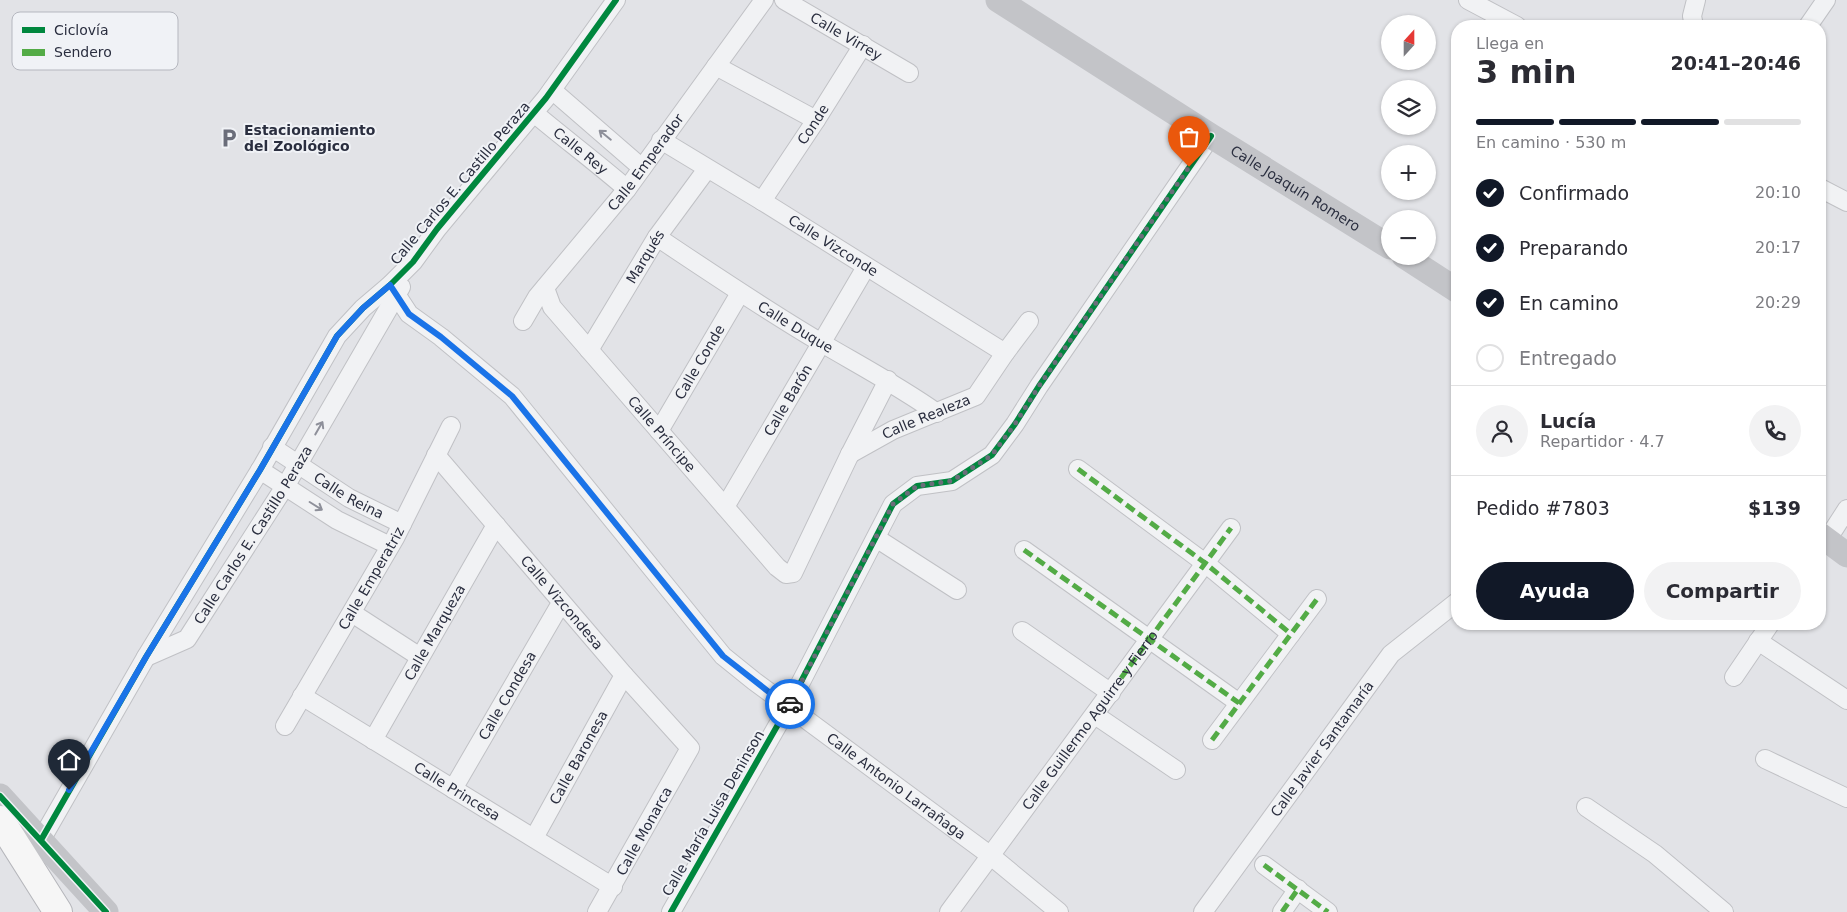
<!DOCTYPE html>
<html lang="es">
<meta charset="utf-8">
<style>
:root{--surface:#fff;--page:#f2f2f3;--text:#2b2b33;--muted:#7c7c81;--line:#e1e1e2;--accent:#111827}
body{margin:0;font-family:"DejaVu Sans",sans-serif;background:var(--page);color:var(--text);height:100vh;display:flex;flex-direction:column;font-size:19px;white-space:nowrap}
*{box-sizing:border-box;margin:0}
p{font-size:16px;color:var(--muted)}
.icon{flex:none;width:28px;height:28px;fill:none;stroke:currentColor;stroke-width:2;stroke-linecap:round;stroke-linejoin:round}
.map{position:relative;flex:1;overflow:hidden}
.side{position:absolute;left:1451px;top:20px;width:375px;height:610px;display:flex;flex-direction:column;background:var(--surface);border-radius:20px;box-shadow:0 1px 4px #0004}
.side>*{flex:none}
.needle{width:32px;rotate:21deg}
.fabs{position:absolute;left:1381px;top:15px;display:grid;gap:10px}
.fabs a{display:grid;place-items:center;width:55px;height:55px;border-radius:50%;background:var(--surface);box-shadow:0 1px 4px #0004;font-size:25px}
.pin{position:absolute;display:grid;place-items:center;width:42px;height:42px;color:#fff;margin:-51px -21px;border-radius:50% 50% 50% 0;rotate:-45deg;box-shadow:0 0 5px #0007}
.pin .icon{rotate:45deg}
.courier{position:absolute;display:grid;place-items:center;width:50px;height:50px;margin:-25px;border:4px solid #1a73e8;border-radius:50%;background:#fff;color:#222;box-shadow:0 1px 6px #0007}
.overview em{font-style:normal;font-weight:700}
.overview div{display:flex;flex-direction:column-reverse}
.overview{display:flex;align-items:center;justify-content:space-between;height:85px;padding:0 25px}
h1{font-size:32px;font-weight:700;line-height:38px}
.bar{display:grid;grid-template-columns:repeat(4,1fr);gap:8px 5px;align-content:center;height:60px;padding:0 25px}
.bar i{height:6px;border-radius:4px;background:var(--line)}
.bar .active{background:var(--accent)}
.bar p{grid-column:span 4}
.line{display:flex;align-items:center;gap:12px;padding:0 25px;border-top:1px solid var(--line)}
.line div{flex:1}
.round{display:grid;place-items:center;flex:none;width:52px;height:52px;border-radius:26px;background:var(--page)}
ol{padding:0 25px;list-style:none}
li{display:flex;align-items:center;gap:15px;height:55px}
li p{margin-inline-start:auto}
li .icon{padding:5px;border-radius:50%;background:var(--accent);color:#fff;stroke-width:4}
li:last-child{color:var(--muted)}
li i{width:28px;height:28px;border:2px solid var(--line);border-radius:50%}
.cta{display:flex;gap:10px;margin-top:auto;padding:10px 25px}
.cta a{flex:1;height:58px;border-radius:30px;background:var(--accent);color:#fff;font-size:20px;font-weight:700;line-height:58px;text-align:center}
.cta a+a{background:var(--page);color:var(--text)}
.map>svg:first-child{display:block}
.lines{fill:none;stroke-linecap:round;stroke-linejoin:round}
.street-casing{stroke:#c0c1c5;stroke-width:20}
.highway-casing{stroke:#b5b6bb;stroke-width:30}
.street{stroke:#f1f2f4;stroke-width:18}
.secondary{stroke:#c3c4c8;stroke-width:25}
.highway{stroke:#f6f6f6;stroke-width:28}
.quiet{stroke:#53ab46;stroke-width:5;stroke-dasharray:10 5;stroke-linecap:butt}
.cycleway-casing{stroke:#f0f2f6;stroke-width:9}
.cycleway{stroke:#00873e;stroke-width:6}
.oneway{stroke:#8e909a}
.done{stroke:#6a6d7a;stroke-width:5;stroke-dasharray:0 9}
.route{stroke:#1a73e8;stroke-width:6}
.labels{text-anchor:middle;stroke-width:4;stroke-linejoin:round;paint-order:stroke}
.street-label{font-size:14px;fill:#2a2e3f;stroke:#f0f2f6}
.poi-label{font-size:14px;font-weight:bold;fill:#2a2e3f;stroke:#f0f2f6;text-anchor:start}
.key{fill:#f0f2f6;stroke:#b5b7bf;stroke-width:1}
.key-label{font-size:14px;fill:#2a2e3f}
</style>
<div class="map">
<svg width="1847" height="912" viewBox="0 0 1847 912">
<rect width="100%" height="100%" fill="#e2e3e7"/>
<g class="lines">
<defs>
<g id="street">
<path id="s1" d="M784,0l125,73"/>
<path d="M1468,0l49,26"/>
<path d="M1694,26l-2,-10 4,-16"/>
<path d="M1808,26l18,-26"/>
<path d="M716,66l100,54"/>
<path d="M552,90l90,78"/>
<path id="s2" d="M534,113c31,26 63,50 93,76"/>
<path id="s3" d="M661,140l101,61 243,152"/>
<path d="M1820,188l27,14"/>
<path id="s4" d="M762,201l54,-81 47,-75"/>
<path id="s5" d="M657,237c54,36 107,72 163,105 39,23 79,44 117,71"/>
<path id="s6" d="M390,285l19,29 32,23 71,59 211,260 31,25 237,175 68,56"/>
<path id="s7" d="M545,288l7,19 225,260 9,7 7,-1 57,-119 38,-74"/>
<path id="s8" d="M523,321l14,-24 90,-108 137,-189"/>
<path id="s9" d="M589,350l68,-113 50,-68"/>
<path id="s10" d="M659,431l81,-138"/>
<path id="s11" d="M272,447l77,51 53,26"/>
<path id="s12" d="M850,454l43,-24 83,-34 29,-43 24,-32"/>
<path id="s13" d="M436,455l188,220 66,73 -93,164"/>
<path d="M1078,469l127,94 86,71"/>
<path d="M260,470l77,50 53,26"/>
<path id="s14" d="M725,507l141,-240"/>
<path d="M876,538l81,52"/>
<path d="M1827,540l20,-31"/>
<path d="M1024,550l215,153"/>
<path d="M352,613l68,44"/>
<path d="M1022,631l89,62"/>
<path d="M1758,641l89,59"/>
<path id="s15" d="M146,657l41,-18 102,-159 112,-193"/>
<path d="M1734,677l36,-53"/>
<path id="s16" d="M302,696l311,191"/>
<path d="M1095,715l81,55"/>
<path id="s17" d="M285,726l110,-188 56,-112"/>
<path id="s18" d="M373,740l123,-215"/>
<path d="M1212,740l105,-141"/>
<path d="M1765,759l82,39"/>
<path id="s19" d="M453,789l108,-186"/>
<path d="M1586,807l69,47 69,58"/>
<path id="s20" d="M534,838l90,-163"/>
<path d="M41,840l105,-183 114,-187 77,-134 26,-28 27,-23 23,-23 24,-33 109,-131 70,-98"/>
<path d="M1264,865l64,47"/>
<path d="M671,912l117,-205 105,-203 24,-18 35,-5 40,-26 23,-31 24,-38 172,-250"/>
<path id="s21" d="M949,912l282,-384"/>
<path id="s22" d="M1203,912l188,-258 67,-53"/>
<path d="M1282,912l16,-23"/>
</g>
<path id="highway" d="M0,820l58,92"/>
</defs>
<!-- street casing -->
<use href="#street" class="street-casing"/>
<!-- highway casing -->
<use href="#highway" class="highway-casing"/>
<!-- street -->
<use href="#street" class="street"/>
<!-- secondary -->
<g class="secondary">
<path id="s23" d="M998,0l213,136 179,111"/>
<path d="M1404,256l54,35"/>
<path d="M1820,535l27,20"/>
<path d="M0,796l106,116"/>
</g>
<!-- highway -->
<use href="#highway" class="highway"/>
<!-- quiet -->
<g class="quiet">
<path d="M1078,469l127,94 86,71"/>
<path d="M1024,550l215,153"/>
<path d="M1121,678l110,-150"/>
<path d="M1212,740l105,-141"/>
<path d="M1264,865l64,47"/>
<path d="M1282,912l16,-23"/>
</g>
<defs>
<g id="cycleway">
<path d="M0,796l106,116"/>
<path d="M41,840l105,-183 114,-187 77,-134 26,-28 27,-23 23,-23 24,-33 109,-131 70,-98"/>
<path d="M671,912l117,-205 105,-203 24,-18 35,-5 40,-26 23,-31 24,-38 172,-250"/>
</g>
</defs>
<!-- cycleway casing -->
<use href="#cycleway" class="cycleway-casing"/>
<!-- cycleway -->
<use href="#cycleway" class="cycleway"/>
</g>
<!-- one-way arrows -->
<defs><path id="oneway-shaft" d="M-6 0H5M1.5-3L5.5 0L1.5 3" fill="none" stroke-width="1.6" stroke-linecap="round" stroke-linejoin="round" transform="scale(1.25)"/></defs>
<g class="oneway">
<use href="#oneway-shaft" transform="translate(605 135) rotate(-141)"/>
<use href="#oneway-shaft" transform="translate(319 428) rotate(-60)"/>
<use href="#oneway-shaft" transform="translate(316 506) rotate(32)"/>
</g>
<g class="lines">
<!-- done -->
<path class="done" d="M790,704l103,-200 24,-18 35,-5 40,-26 23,-31 24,-38 150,-219"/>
<!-- route -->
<path class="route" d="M69,790l77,-133 114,-187 77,-134 26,-28 27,-23 19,29 32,23 71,59 211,260 65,51 2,-3"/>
</g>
<!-- icons -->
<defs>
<symbol id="parking-bare" viewBox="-9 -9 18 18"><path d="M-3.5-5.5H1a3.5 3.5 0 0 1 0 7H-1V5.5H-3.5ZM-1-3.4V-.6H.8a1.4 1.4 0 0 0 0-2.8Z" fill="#6a6d7a" stroke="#f0f2f6" stroke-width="2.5" paint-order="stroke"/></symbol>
</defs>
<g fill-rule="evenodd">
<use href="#parking-bare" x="215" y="124" width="28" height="28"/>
</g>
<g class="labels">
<!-- street labels -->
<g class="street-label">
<text dy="5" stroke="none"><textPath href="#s1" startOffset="72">Calle Virrey</textPath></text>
<text dy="5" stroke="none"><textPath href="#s4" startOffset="92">Conde</textPath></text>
<text dy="5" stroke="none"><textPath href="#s2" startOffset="60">Calle Rey</textPath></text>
<text dy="5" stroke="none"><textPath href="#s8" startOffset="201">Calle Emperador</textPath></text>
<text transform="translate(460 183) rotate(-50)" y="5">Calle Carlos E. Castillo Peraza</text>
<text dy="5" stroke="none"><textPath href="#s23" startOffset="352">Calle Joaquín Romero</textPath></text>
<text dy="5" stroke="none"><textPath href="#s3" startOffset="202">Calle Vizconde</textPath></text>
<text dy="5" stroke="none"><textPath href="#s9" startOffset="109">Marqués</textPath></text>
<text dy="5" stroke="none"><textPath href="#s5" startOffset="165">Calle Duque</textPath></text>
<text dy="5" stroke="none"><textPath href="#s10" startOffset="80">Calle Conde</textPath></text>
<text dy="5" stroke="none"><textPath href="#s14" startOffset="124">Calle Barón</textPath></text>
<text dy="5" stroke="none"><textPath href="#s12" startOffset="85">Calle Realeza</textPath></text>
<text dy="5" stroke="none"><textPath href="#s7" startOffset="188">Calle Príncipe</textPath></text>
<text dy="5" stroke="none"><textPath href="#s11" startOffset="91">Calle Reina</textPath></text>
<text dy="5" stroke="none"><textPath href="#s15" startOffset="168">Calle Carlos E. Castillo Peraza</textPath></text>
<text dy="5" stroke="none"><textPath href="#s17" startOffset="171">Calle Emperatriz</textPath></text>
<text dy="5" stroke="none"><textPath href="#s13" startOffset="194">Calle Vizcondesa</textPath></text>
<text dy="5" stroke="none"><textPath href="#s18" startOffset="124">Calle Marqueza</textPath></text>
<text dy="5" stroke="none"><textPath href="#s19" startOffset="108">Calle Condesa</textPath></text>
<text dy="5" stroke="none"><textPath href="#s21" startOffset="238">Calle Guillermo Aguirre y Fierro</textPath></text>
<text dy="5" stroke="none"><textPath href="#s22" startOffset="202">Calle Javier Santamaría</textPath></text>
<text dy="5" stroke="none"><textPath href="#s20" startOffset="92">Calle Baronesa</textPath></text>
<text dy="5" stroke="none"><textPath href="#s6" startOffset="718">Calle Antonio Larrañaga</textPath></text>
<text dy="5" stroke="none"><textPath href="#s16" startOffset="182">Calle Princesa</textPath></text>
<text transform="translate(713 813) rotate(-60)" y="5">Calle María Luisa Deninson</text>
<text transform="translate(644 831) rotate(-61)" y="5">Calle Monarca</text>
</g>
<!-- poi labels -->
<g class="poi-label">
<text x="244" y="135">Estacionamiento<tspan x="244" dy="16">del Zoológico</tspan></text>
</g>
</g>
<!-- legend -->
<rect x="12" y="12" width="166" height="58" rx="8" class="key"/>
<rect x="22" y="27" width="23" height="6" fill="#00873e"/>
<rect x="22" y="49" width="23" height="7" fill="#53ab46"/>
<g class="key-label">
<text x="54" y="35">Ciclovía</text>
<text x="54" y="57">Sendero</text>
</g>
</svg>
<div class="fabs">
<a><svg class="needle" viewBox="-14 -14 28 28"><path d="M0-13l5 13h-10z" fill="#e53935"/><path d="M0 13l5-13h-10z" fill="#7c7c81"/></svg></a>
<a><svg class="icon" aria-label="layers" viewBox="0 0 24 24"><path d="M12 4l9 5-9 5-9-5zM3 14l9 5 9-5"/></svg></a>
<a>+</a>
<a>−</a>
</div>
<div class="pin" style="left:1189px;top:167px;background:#ea580c"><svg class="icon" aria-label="bag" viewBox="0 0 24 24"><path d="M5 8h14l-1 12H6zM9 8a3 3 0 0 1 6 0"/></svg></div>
<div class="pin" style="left:69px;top:790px;background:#1f2937"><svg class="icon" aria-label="home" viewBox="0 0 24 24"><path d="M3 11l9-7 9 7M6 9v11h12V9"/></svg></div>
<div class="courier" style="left:790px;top:704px"><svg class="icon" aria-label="car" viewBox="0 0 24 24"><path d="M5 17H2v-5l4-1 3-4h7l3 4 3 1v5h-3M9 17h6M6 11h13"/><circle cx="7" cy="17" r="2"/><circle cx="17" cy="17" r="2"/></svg></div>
<section class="side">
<div class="overview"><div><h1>3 min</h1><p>Llega en</p></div><em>20:41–20:46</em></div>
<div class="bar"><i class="active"></i><i class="active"></i><i class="active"></i><i></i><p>En camino · 530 m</p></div>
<ol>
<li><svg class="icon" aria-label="check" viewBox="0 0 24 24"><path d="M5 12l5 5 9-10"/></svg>Confirmado<p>20:10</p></li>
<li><svg class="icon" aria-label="check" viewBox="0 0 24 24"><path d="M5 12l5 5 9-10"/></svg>Preparando<p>20:17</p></li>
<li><svg class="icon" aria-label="check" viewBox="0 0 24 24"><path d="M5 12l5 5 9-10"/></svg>En camino<p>20:29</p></li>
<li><i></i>Entregado</li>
</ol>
<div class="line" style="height:90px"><a class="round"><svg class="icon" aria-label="person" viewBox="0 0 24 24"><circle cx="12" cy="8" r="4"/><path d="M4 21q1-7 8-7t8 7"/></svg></a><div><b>Lucía</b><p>Repartidor · 4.7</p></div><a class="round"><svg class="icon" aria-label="phone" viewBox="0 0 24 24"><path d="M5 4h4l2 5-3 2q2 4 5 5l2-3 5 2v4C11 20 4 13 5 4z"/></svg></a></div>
<div class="line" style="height:65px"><div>Pedido #7803</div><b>$139</b></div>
<div class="cta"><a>Ayuda</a><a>Compartir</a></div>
</section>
</div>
